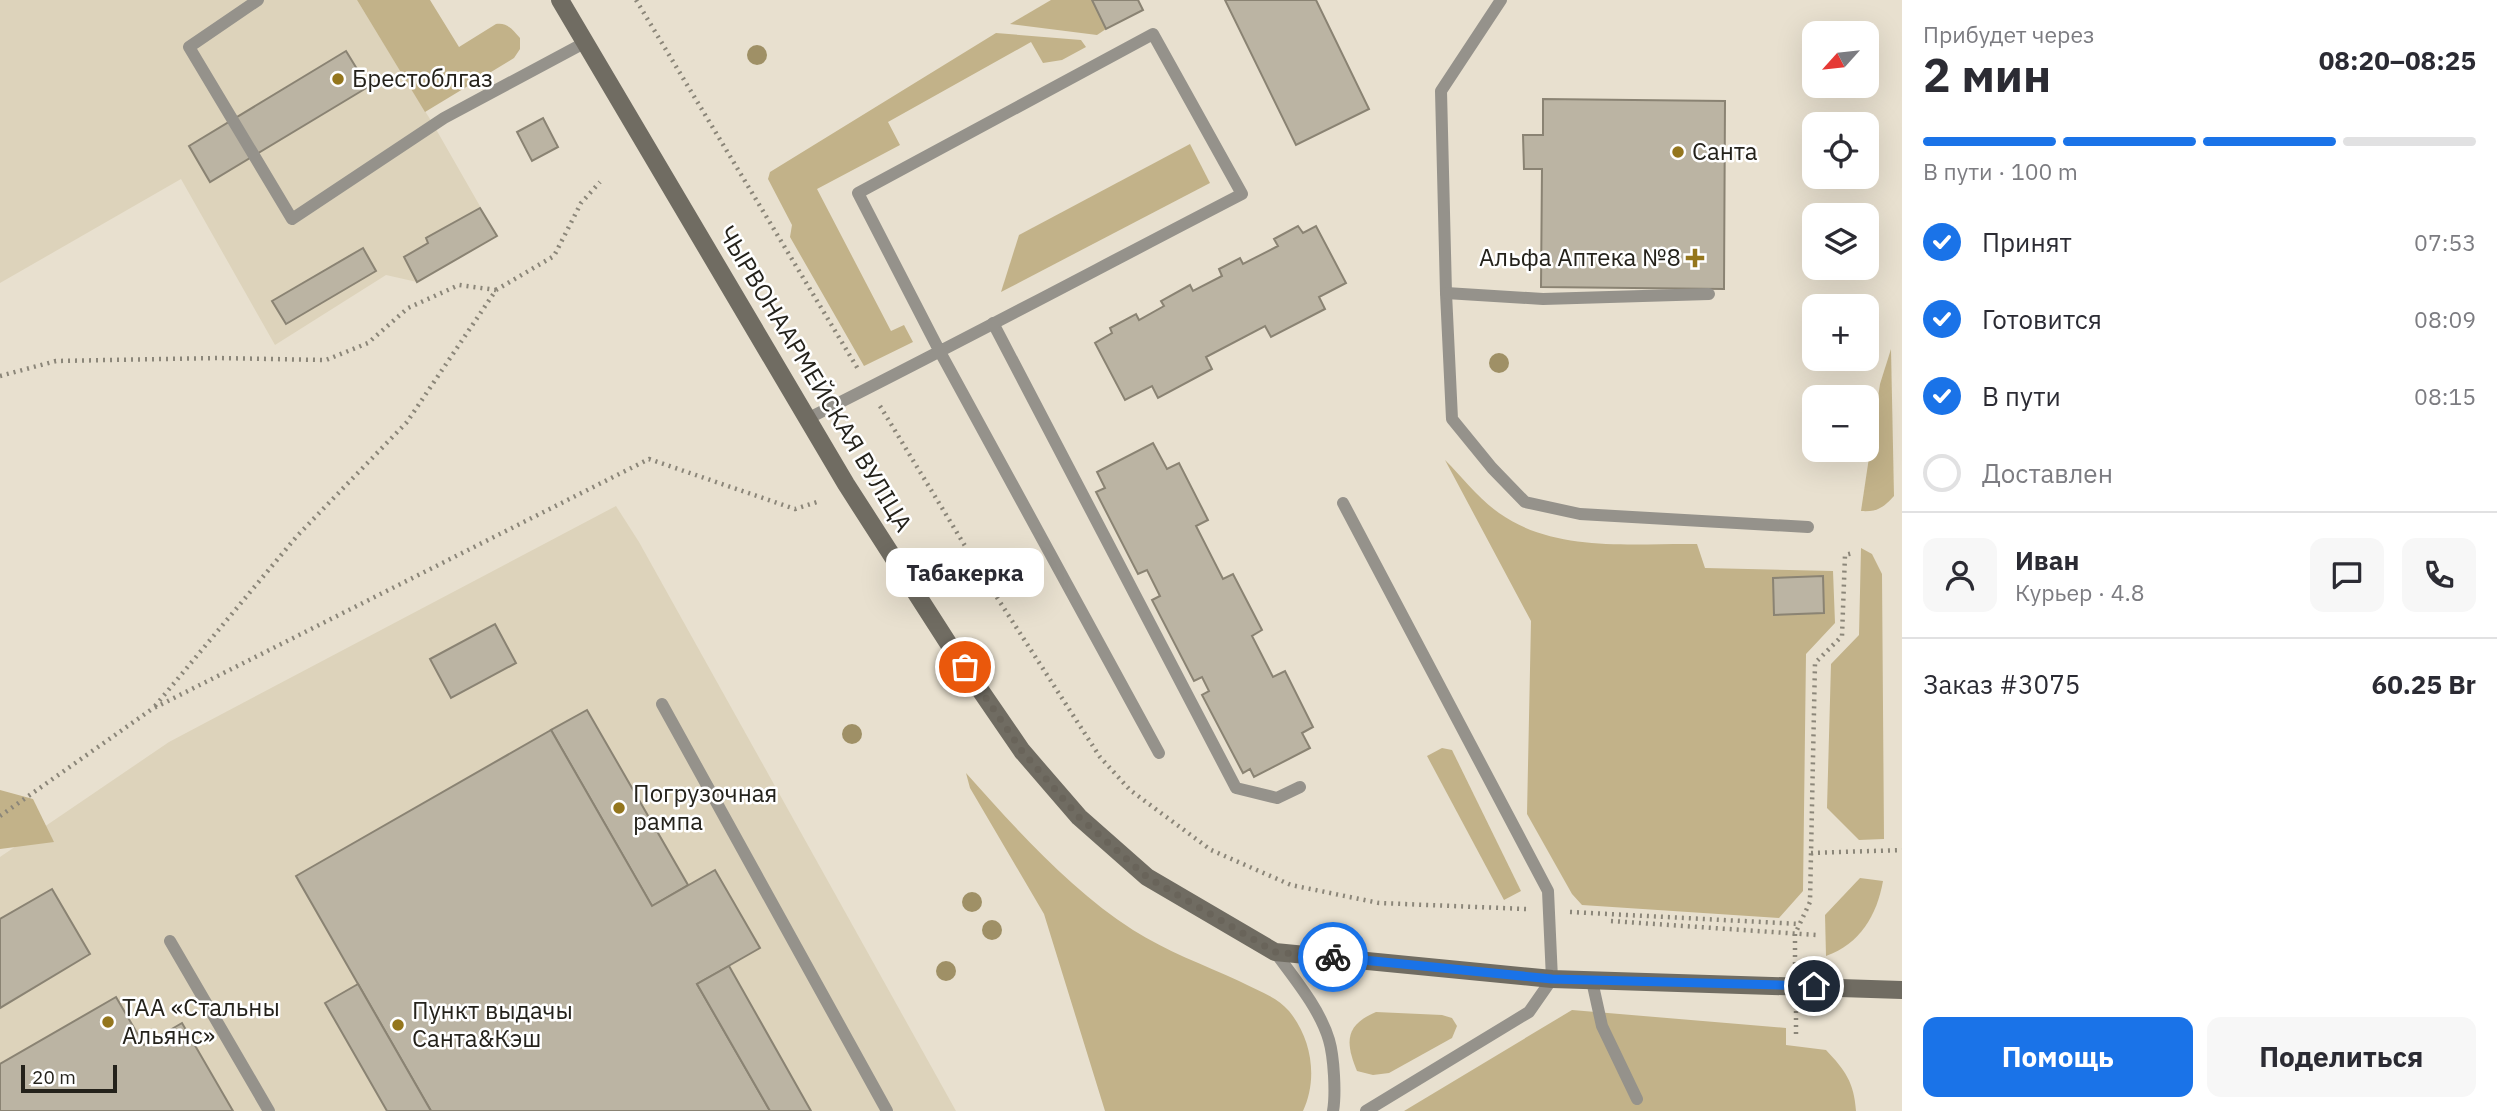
<!DOCTYPE html>
<html lang="ru">
<meta charset="utf-8">
<style>
:root{--surface:#fff;--page:#f7f7f7;--text:#2b2b33;--muted:#7c7c81;--line:#e1e1e2;--accent:#1a73e8}
body{margin:0;font-family:"IBM Plex Sans",sans-serif;background:var(--page);color:var(--text);height:100vh;display:flex;flex-direction:column;font-size:26px;white-space:nowrap}
*{box-sizing:border-box;margin:0}
p{font-size:23px;color:var(--muted)}
.icon{flex:none;width:38px;height:38px;fill:none;stroke:currentColor;stroke-width:2;stroke-linecap:round;stroke-linejoin:round}
.map{position:relative;flex:1;overflow:hidden}
.sheet{display:flex;flex-direction:column;background:var(--surface);width:595px}
.sheet>*{flex:none}
.needle{width:46px;rotate:243deg}
.controls{position:absolute;left:1802px;top:21px;display:grid;gap:14px}
.controls a{display:grid;place-items:center;width:77px;height:77px;border-radius:14px;background:var(--surface);box-shadow:0 7px 28px #0002;font-size:35px}
.scale{position:absolute;left:21px;bottom:18px;width:96px;box-sizing:border-box;padding-left:7px;border:4px solid #24221b;border-top:0;font-size:19px;line-height:24px;white-space:nowrap;color:#24221b;-webkit-text-stroke:5px #fff;paint-order:stroke}
.pin{position:absolute;display:grid;place-items:center;width:60px;height:60px;color:#fff;margin:-30px;border:4px solid #fff;border-radius:50%;box-shadow:0 2px 7px #0007}
.courier{position:absolute;display:grid;place-items:center;width:70px;height:70px;margin:-35px;border:5px solid #1a73e8;border-radius:50%;background:#fff;color:#222;box-shadow:0 2px 9px #0007}
.bubble{position:absolute;height:49px;border-radius:14px;background:var(--surface);box-shadow:0 7px 28px #0002;font-size:23px;font-weight:700;line-height:49px;text-align:center}
.overview em{font-style:normal;font-weight:700}
.overview div{display:flex;flex-direction:column-reverse}
.overview{display:flex;align-items:center;justify-content:space-between;height:119px;padding:0 21px}
h1{font-size:46px;font-weight:700;line-height:52px}
.bar{display:grid;grid-template-columns:repeat(4,1fr);gap:10px 7px;align-content:center;height:84px;padding:0 21px}
.bar i{height:9px;border-radius:5px;background:var(--line)}
.bar .active{background:var(--accent)}
.bar p{grid-column:span 4}
.line{display:flex;align-items:center;gap:18px;padding:0 21px;border-top:2px solid var(--line)}
.line div{flex:1}
.round{display:grid;place-items:center;flex:none;width:74px;height:74px;border-radius:14px;background:var(--page)}
ol{padding:0 21px;list-style:none}
li{display:flex;align-items:center;gap:21px;height:77px}
li p{margin-inline-start:auto}
li .icon{padding:7px;border-radius:50%;background:var(--accent);color:#fff;stroke-width:4}
li:last-child{color:var(--muted)}
li i{width:38px;height:38px;border:4px solid var(--line);border-radius:50%}
.primary-button{display:flex;gap:14px;margin-top:auto;padding:14px 21px}
.primary-button a{flex:1;height:80px;border-radius:14px;background:var(--accent);color:#fff;font-size:28px;font-weight:700;line-height:80px;text-align:center}
.primary-button a+a{background:var(--page);color:var(--text)}
main{display:flex;flex:1;min-height:0}
.map>svg:first-child{display:block}
.built{fill:#ddd3bb}
.green{fill:#c2b289}
.building{fill:#bbb4a3;stroke:#8a8373;stroke-width:2}
.lines{fill:none;stroke-linecap:round;stroke-linejoin:round}
.path{stroke:#8b8679;stroke-width:4.5;stroke-dasharray:2 5;stroke-linecap:butt}
.lane{stroke:#95928b;stroke-width:12}
.secondary{stroke:#706c62;stroke-width:18}
.tree{fill:#9f9066}
.done{stroke:#69645a;stroke-width:7;stroke-dasharray:0 12.6}
.route{stroke:#1a73e8;stroke-width:9}
.poi-dot{fill:#94761d;stroke:#fff;stroke-width:2.5}
.labels{text-anchor:middle;stroke-width:5;stroke-linejoin:round;paint-order:stroke}
.poi-label{font-size:24px;fill:#24221b;stroke:#fff;text-anchor:start}
.street-label{font-size:24px;fill:#24221b;stroke:#fff}
</style>
<main>
<div class="map">
<svg width="1902" height="1111" viewBox="0 0 1902 1111">
<rect width="100%" height="100%" fill="#e8e0cf"/>
<!-- built -->
<g class="built">
<path d="M0,0h357l76,124 64,112 -80,46 -31,-7 -111,70 -94,-166 -181,104z"/>
<path d="M616,506l23,36 317,569h-956v-254l169,-115z"/>
</g>
<!-- green -->
<g class="green">
<path d="M357,0h73l29,47 37,-23c11,-2 17,6 24,14v11l-6,9 -89,54z"/>
<path d="M1051,0h41l14,29 -9,6 -87,-11z"/>
<path d="M996,33l85,7 5,7 -24,13 -19,3 -12,-21 -143,80 12,23 -83,44 74,142 13,-6 9,17 -49,24 -74,-129 2,-12 -24,-46 2,-7z"/>
<path d="M1190,144l20,39 -209,109 18,-57z"/>
<path d="M1891,349l3,147c-11,12 -17,16 -33,15l19,-127z"/>
<path d="M1445,460c17,17 34,39 54,53 56,40 133,30 198,31l8,24 128,3 2,52 -29,31 -3,237 -24,27 -197,-13 -10,-11 -45,-80 4,-193z"/>
<path d="M1861,548l11,6 10,20 2,265 -25,1 -32,-32 4,-144 28,-29z"/>
<path d="M1442,748l10,2 69,141 -17,9 -77,-144z"/>
<path d="M966,773c49,55 105,117 167,157 33,21 71,35 106,51 17,9 37,15 50,30 23,28 29,68 14,100h-198l-61,-197 -74,-126z"/>
<path d="M0,790l33,9 21,43 -54,7z"/>
<path d="M1860,878l23,3c-6,34 -23,63 -57,75l-1,-41z"/>
<path d="M1572,1010l214,18v17l40,5c19,20 28,32 30,61h-452z"/>
<path d="M1376,1012l66,3 10,3 5,8 -5,12 -63,35 -16,2 -16,-4c-12,-29 -12,-46 19,-59z"/>
</g>
<!-- building -->
<g class="building">
<path d="M1092,0h46l5,10 -37,19z"/>
<path d="M1225,0h91l53,109 -73,36z"/>
<path d="M346,51l22,36 -158,95 -21,-36z"/>
<path d="M1543,99l182,2 -1,188 -183,-2 1,-118h-18l-1,-34h20z"/>
<path d="M543,118l15,29 -26,14 -15,-29z"/>
<path d="M480,208l17,28 -80,46 -13,-25 24,-14 -2,-5z"/>
<path d="M1298,226l5,7 13,-7 30,57 -27,14 6,12 -54,28 -6,-11 -59,31 6,12 -54,29 -6,-12 -27,14 -30,-57 17,-10 -2,-5 26,-14 3,6 25,-14 -3,-5 29,-16 3,6 29,-15 -3,-7 21,-11 3,6 35,-18 -4,-7z"/>
<path d="M363,248l13,23 -90,53 -14,-23z"/>
<path d="M1153,443l14,26 12,-6 29,57 -12,6 27,53 10,-5 29,56 -10,6 21,41 12,-6 28,56 -11,6 8,15 -56,29 -4,-8 -7,4 -41,-78 7,-4 -7,-14 -8,4 -42,-81 8,-4 -13,-26 -9,4 -42,-82 9,-4 -8,-16z"/>
<path d="M1823,576l1,37 -50,2 -1,-37z"/>
<path d="M495,624l21,39 -65,35 -21,-39z"/>
<path d="M587,710l101,175 -36,21 -101,-176z"/>
<path d="M551,730l101,176 63,-36 45,78 -63,36 73,127h-339l-135,-235z"/>
<path d="M52,889l38,65 -90,54v-89z"/>
<path d="M729,966l82,145h-41l-73,-127z"/>
<path d="M358,984l73,127h-44l-62,-108z"/>
<path d="M116,997l28,48 38,-22 51,88h-233v-47z"/>
</g>
<g class="lines">
<!-- path -->
<g class="path">
<path d="M636,0l222,369"/>
<path d="M0,376l56,-15 161,-3 109,2 42,-17 40,-35 51,-23 37,5"/>
<path d="M880,406l107,176 113,175 30,33 81,60 80,35 88,18 147,6"/>
<path d="M155,706l142,-170 110,-114 89,-132 58,-34 27,-53 19,-21"/>
<path d="M0,816l152,-107 497,-250 146,50 22,-7"/>
<path d="M1811,853l91,-3"/>
<path d="M1570,912l230,12"/>
<path d="M1611,921l205,14"/>
<path d="M1795,964v-30l15,-32 5,-239 27,-27 3,-81 8,-2"/>
<path d="M1796,1011v24"/>
</g>
<!-- lane -->
<g class="lane">
<path d="M258,0l-69,47 103,172 152,-101 142,-76"/>
<path d="M1501,0l-60,91 5,202 6,126 40,49 33,34 55,12 228,13"/>
<path d="M1446,293l97,6 166,-5"/>
<path d="M993,323l243,465 41,10 23,-11"/>
<path d="M807,419c146,-73 290,-150 435,-225l-89,-160 -295,159 81,157 220,403"/>
<path d="M1343,503l205,388 4,88 -23,33 -163,99"/>
<path d="M662,704l225,407"/>
<path d="M170,941l99,170"/>
<path d="M1275,952c19,26 45,57 54,88 5,17 7,54 4,71"/>
<path d="M1592,981l10,45 35,73"/>
</g>
<!-- secondary -->
<path class="secondary" d="M560,0l286,484 104,162 72,105 57,66 68,60 128,75 277,27 350,11"/>
</g>
<!-- trees -->
<g class="tree">
<circle cx="757" cy="55" r="10"/>
<circle cx="1499" cy="363" r="10"/>
<circle cx="852" cy="734" r="10"/>
<circle cx="972" cy="902" r="10"/>
<circle cx="992" cy="930" r="10"/>
<circle cx="946" cy="971" r="10"/>
</g>
<g class="lines">
<!-- done -->
<path class="done" d="M965,667l57,84 57,66 68,60 128,75 58,5"/>
<!-- route -->
<path class="route" d="M1333,957l219,22 262,7"/>
</g>
<!-- markers -->
<g class="poi-dot">
<circle cx="338" cy="79" r="7"/>
<circle cx="1678" cy="152" r="7"/>
<path d="M1691.5 247.5h7v7h7v7h-7v7h-7v-7h-7v-7h7z"/>
<circle cx="619" cy="808" r="7"/>
<circle cx="108" cy="1022" r="7"/>
<circle cx="398" cy="1025" r="7"/>
</g>
<g class="labels">
<!-- poi labels -->
<g class="poi-label">
<text x="352" y="87">Брестоблгаз</text>
<text x="1692" y="160">Санта</text>
<text x="1681" y="266" text-anchor="end">Альфа Аптека №8</text>
<text x="633" y="802">Погрузочная<tspan x="633" dy="28">рампа</tspan></text>
<text x="122" y="1016">ТАА «Стальны<tspan x="122" dy="28">Альянс»</tspan></text>
<text x="412" y="1019">Пункт выдачы<tspan x="412" dy="28">Санта&amp;Кэш</tspan></text>
</g>
<!-- street labels -->
<g class="street-label">
<text transform="translate(815 379) rotate(59)" y="8">ЧЫРВОНААРМЕЙСКАЯ ВУЛІЦА</text>
</g>
</g>
</svg>
<div class="controls">
<a><svg class="needle" viewBox="-14 -14 28 28"><path d="M0-13l5 13h-10z" fill="#e53935"/><path d="M0 13l5-13h-10z" fill="#7c7c81"/></svg></a>
<a><svg class="icon" aria-label="locate" viewBox="0 0 24 24"><circle cx="12" cy="12" r="6"/><path d="M12 2v4M12 18v4M2 12h4M18 12h4"/></svg></a>
<a><svg class="icon" aria-label="layers" viewBox="0 0 24 24"><path d="M12 4l9 5-9 5-9-5zM3 14l9 5 9-5"/></svg></a>
<a>+</a>
<a>−</a>
</div>
<div class="scale">20 m</div>
<div class="pin" style="left:965px;top:667px;background:#ea580c"><svg class="icon" aria-label="bag" viewBox="0 0 24 24"><path d="M5 8h14l-1 12H6zM9 8a3 3 0 0 1 6 0"/></svg></div>
<div class="pin" style="left:1814px;top:986px;background:#1f2937"><svg class="icon" aria-label="home" viewBox="0 0 24 24"><path d="M3 11l9-7 9 7M6 9v11h12V9"/></svg></div>
<div class="courier" style="left:1333px;top:957px"><svg class="icon" aria-label="bike" viewBox="0 0 24 24"><circle cx="6" cy="16" r="4"/><circle cx="18" cy="16" r="4"/><path d="M6 16l4-8h5l3 8M10 8l3 8H6M13 5h3"/></svg></div>
<div class="bubble" style="left:886px;top:548px;width:158px">Табакерка</div>
</div>
<section class="sheet">
<div class="overview"><div><h1>2 мин</h1><p>Прибудет через</p></div><em>08:20–08:25</em></div>
<div class="bar"><i class="active"></i><i class="active"></i><i class="active"></i><i></i><p>В пути · 100 m</p></div>
<ol>
<li><svg class="icon" aria-label="check" viewBox="0 0 24 24"><path d="M5 12l5 5 9-10"/></svg>Принят<p>07:53</p></li>
<li><svg class="icon" aria-label="check" viewBox="0 0 24 24"><path d="M5 12l5 5 9-10"/></svg>Готовится<p>08:09</p></li>
<li><svg class="icon" aria-label="check" viewBox="0 0 24 24"><path d="M5 12l5 5 9-10"/></svg>В пути<p>08:15</p></li>
<li><i></i>Доставлен</li>
</ol>
<div class="line" style="height:126px"><a class="round"><svg class="icon" aria-label="person" viewBox="0 0 24 24"><circle cx="12" cy="8" r="4"/><path d="M4 21q1-7 8-7t8 7"/></svg></a><div><b>Иван</b><p>Курьер · 4.8</p></div><a class="round"><svg class="icon" aria-label="chat" viewBox="0 0 24 24"><path d="M4 5h16v11H9l-5 4z"/></svg></a><a class="round"><svg class="icon" aria-label="phone" viewBox="0 0 24 24"><path d="M5 4h4l2 5-3 2q2 4 5 5l2-3 5 2v4C11 20 4 13 5 4z"/></svg></a></div>
<div class="line" style="height:91px"><div>Заказ #3075</div><b>60.25 Br</b></div>
<div class="primary-button"><a>Помощь</a><a>Поделиться</a></div>
</section>
</main>
